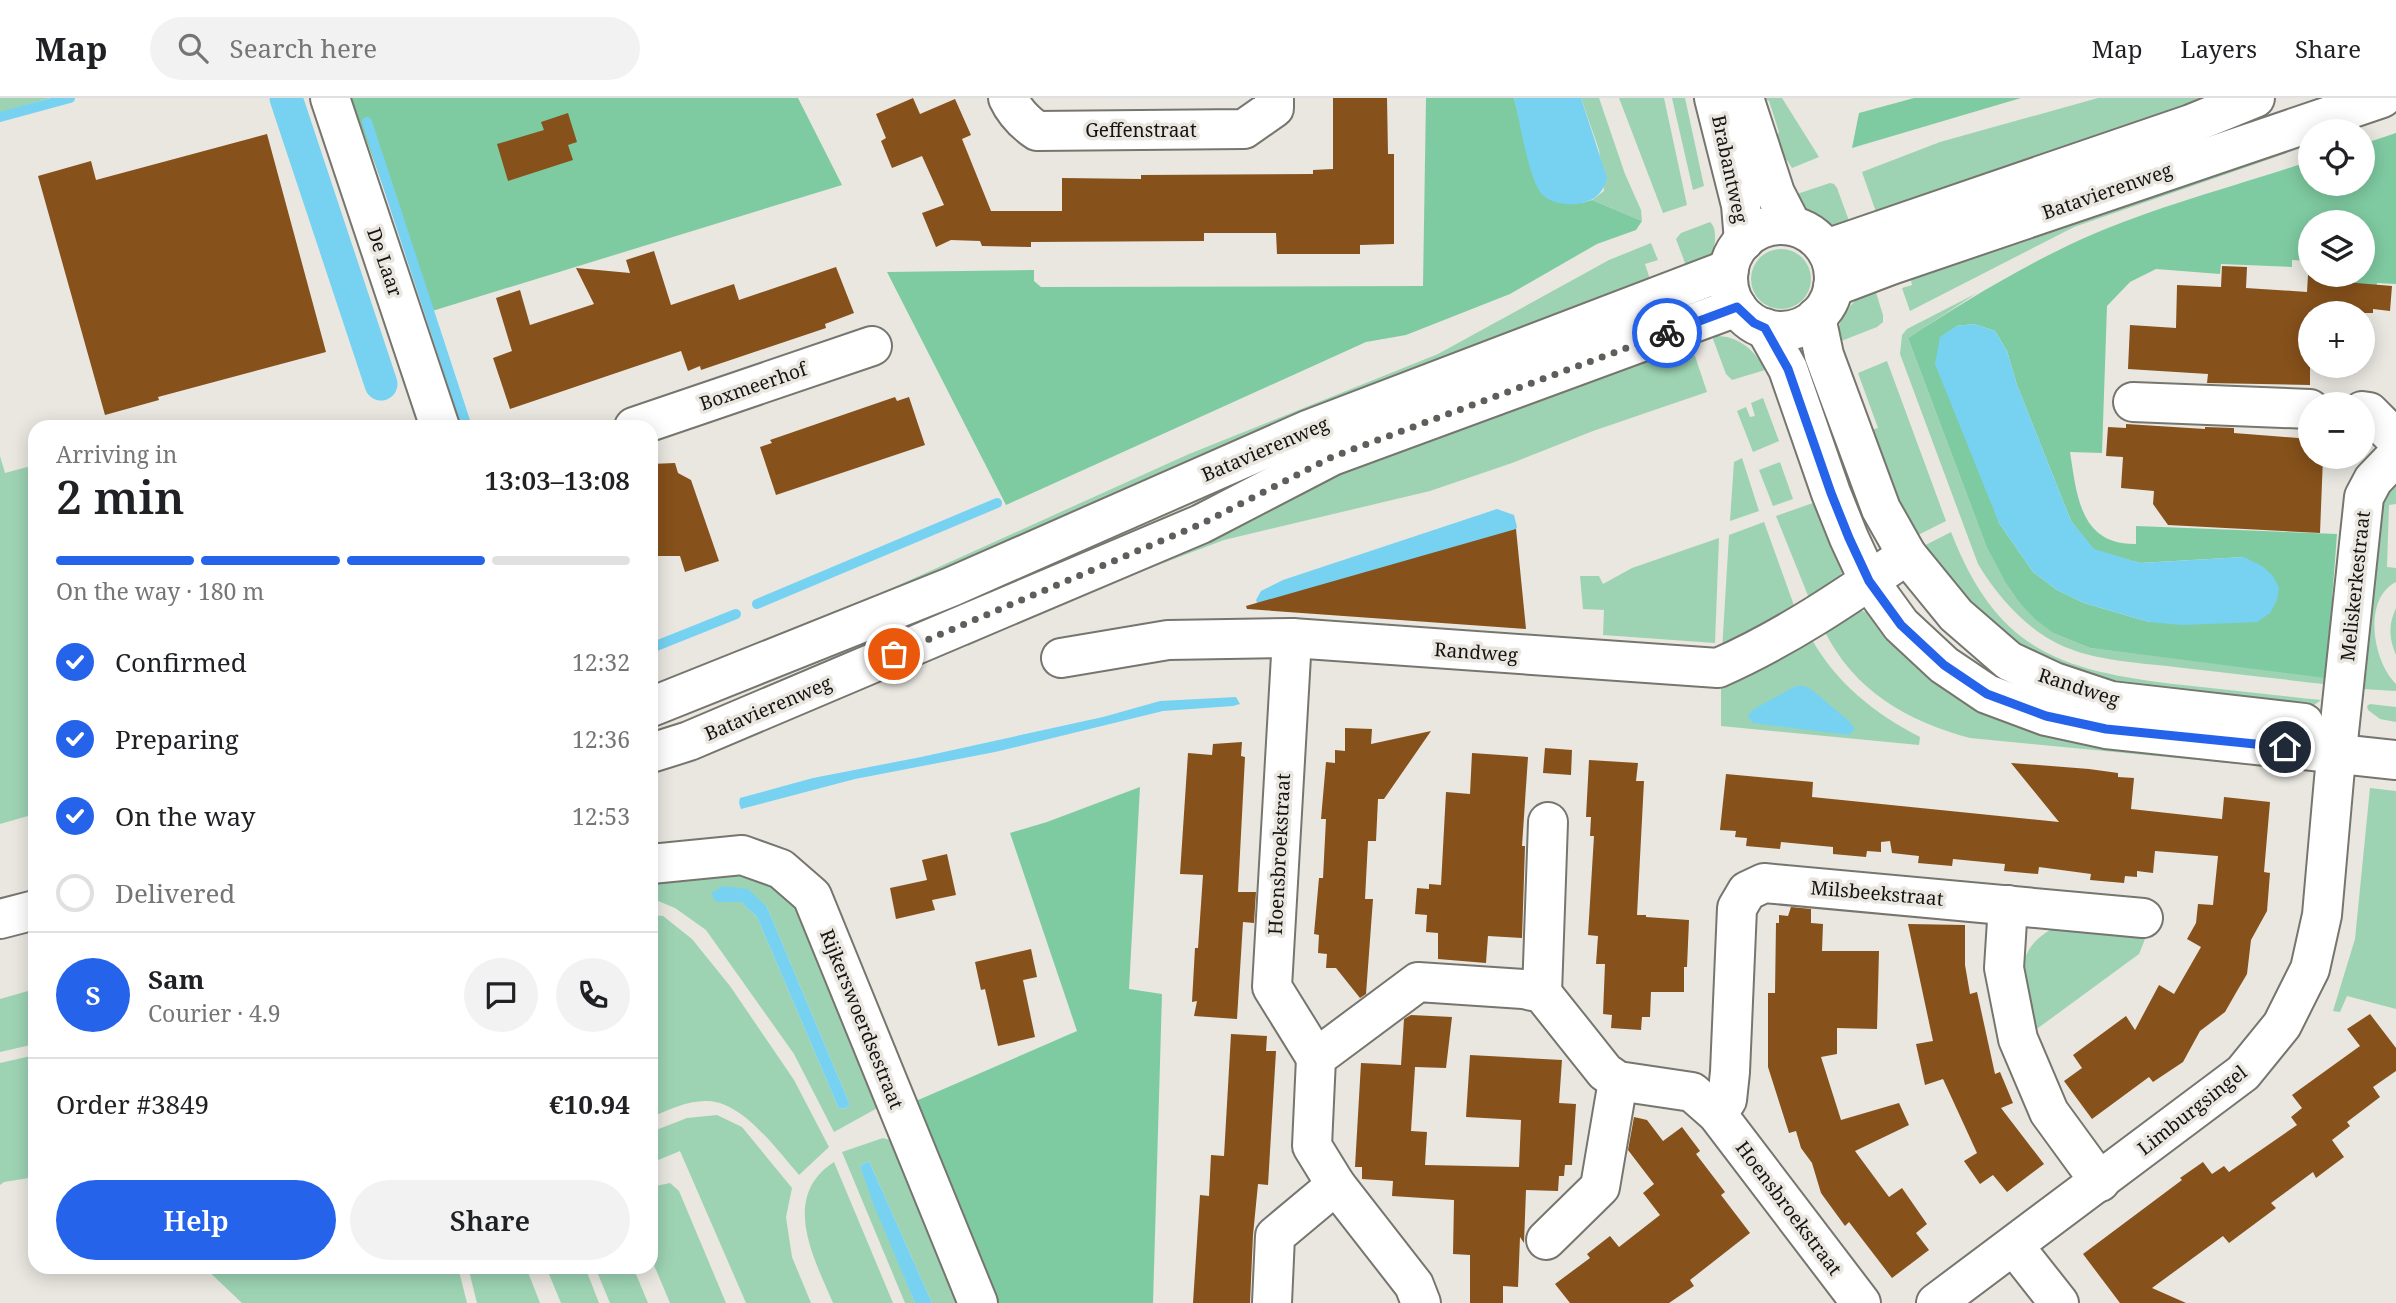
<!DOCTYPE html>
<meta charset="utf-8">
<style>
:root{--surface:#fff;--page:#f2f2f2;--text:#202124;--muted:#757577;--line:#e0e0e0;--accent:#2563eb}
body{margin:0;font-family:"Noto Serif",serif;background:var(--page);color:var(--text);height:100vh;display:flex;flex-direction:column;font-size:26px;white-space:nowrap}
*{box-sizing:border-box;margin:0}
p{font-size:23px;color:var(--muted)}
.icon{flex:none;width:38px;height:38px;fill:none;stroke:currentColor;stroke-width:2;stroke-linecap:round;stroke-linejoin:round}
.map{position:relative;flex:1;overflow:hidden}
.details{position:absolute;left:28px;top:322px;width:630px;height:854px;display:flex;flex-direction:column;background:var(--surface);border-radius:21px;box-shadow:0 4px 18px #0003}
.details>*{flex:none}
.tools{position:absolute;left:2298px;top:21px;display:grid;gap:14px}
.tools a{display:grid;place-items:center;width:77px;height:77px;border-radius:50%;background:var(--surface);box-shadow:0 4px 18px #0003;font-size:35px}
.pin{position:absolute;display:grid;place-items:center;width:60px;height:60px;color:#fff;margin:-30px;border:4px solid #fff;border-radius:50%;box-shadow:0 2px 7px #0007}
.courier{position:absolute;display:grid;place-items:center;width:70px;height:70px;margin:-35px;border:5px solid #2563eb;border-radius:50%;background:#fff;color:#222;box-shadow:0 2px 9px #0007}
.headline em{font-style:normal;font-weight:600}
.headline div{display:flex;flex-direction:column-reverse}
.headline{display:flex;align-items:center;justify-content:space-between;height:119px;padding:0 28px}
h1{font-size:46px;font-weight:600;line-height:52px}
.bar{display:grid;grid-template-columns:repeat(4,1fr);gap:10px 7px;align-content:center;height:84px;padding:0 28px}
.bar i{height:9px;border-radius:5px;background:var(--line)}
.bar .on{background:var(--accent)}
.bar p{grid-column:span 4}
.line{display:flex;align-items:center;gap:18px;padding:0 28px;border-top:2px solid var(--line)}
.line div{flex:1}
.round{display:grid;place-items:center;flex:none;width:74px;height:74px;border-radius:37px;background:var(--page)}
ol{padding:0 28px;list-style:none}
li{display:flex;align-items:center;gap:21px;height:77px}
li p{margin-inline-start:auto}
li .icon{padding:7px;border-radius:50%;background:var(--accent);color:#fff;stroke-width:4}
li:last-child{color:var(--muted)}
li i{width:38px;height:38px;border:4px solid var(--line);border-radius:50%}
.button{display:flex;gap:14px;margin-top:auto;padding:14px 28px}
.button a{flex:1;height:80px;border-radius:42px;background:var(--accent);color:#fff;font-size:28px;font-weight:600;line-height:80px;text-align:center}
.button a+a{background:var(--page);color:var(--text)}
header{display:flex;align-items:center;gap:42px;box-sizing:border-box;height:98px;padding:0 35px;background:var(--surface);border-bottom:2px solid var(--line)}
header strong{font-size:33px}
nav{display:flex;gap:38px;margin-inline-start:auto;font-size:24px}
.search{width:490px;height:63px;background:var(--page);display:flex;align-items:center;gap:18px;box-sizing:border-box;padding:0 24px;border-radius:38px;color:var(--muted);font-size:26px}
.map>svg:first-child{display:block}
.green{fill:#9dd3b3;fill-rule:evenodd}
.forest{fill:#7fcba1;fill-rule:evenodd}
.water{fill:#77d2f2}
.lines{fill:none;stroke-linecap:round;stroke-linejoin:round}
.stream{stroke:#77d2f2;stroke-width:10}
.canal{stroke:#77d2f2;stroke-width:33}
.building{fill:#86511b}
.street-casing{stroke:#76756e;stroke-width:42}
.secondary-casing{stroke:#76756e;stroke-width:42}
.street{stroke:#fff;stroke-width:38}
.secondary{stroke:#fff;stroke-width:38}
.done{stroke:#5f5e5a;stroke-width:7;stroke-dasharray:0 12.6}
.route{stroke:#2563eb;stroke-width:9}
.labels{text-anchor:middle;stroke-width:7;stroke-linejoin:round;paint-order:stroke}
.street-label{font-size:19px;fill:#151412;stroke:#e9e7e0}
</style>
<header>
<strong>Map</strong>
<div class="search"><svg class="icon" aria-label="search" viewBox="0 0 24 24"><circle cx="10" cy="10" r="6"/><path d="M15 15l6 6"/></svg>Search here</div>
<nav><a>Map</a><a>Layers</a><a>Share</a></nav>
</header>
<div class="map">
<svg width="2396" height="1205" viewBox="0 0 2396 1205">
<rect width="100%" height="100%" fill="#e9e7e0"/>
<!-- green -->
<g class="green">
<path d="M0,0h50l-50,15z"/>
<path d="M1581,0h18l26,76 16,36 1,11 -50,-21 12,-9 -5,-41z"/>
<path d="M1619,0h45l23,107 -24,8z"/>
<path d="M1672,0h13l19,88 -11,4z"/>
<path d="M1763,0h19l37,59 -27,11 -5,-8 -7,1 -7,-16 6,-13 -10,-31z"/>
<path d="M2098,0h124l-346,114 -14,-40 78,-30z"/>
<path d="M2310,36v11l-236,82 -164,84 -8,-23 10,-3 -3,-14z"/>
<path d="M1830,85l4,1 3,4 15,41c-22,0 -48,-13 -55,-35z"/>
<path d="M1710,124c5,5 5,9 5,16 0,20 -11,24 -27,33l-12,-32 5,-6z"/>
<path d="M1651,145l7,17 -13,4 8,24 -847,339 383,-173 249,-100 171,-94z"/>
<circle cx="1781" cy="181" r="30"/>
<path d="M1874,188l9,29v7l-6,5 -41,16c2,-28 16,-42 38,-57z"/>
<path d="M1977,195l-69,45 79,210 18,34 13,19 35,32 37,15 236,29 5,-79 10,2 -10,79 -8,5c-49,-6 -98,-11 -148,-17 -40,-5 -88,-6 -124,-27 -30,-17 -55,-46 -73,-76l-78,-210 2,-19 5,-6z"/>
<path d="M1715,238c23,-1 41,15 50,34l-33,10 -6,-6 -13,-35z"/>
<path d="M1675,242l6,14 12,-4 14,42 -114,39 -81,32 -82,28 -206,49 -140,53 -116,53 -4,-11 402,-178z"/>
<path d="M1887,263l59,160 -28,14c-20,-33 -33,-68 -47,-105l7,-2 -20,-55z"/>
<path d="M1763,300l16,43 -26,11 -16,-41 9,-4 4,10 5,-1 -4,-13z"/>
<path d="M0,358l5,17 30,-8v349l-35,10z"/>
<path d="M1742,360l17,53 -29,10 4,-59z"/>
<path d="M1780,364l13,37 -20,7 -14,-36z"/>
<path d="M2396,380v26l-7,1 -2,62 9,1v14c-34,17 -23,80 0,102v7l-34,-2 14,-188z"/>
<path d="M1813,405l32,64 -11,19 -23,17 -35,-87z"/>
<path d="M1764,424l32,89 -74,40 7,-116z"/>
<path d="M1951,434c47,121 111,139 232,153 46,5 92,10 138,15l-11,8 -198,-17 -88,-33 -108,-108z"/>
<path d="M1719,440l-4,105 -112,-8 1,-25 -21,-1 -3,-33h19l4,8 29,-16z"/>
<path d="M2396,510v47c-7,-16 -8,-30 0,-47z"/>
<path d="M1862,513l12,3 51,54 380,100 -4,2 -331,-32c-63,-17 -116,-47 -146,-108l27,-18z"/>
<path d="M1811,540c26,46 63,75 109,99l-1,8 -198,-19v-45z"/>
<path d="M2370,606l26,3v15l-16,-3 -12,-9 -1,-4z"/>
<path d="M2370,690l26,3v218l-49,-13 -7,16 -7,-1 22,-72z"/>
<path d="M765,776l27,21 89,211 -47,26 -40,-78 -88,-124 -31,-22 -24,-10v-18zM741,804l26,5 83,198 -4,3 -7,1 -82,-192z"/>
<path d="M651,817l12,1 29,23 38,47 64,94 35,67 -30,28c-22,-25 -56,-73 -91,-74 -20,-1 -39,9 -57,16z"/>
<path d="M2057,828l90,8 -8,20 -105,77c-10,-46 -28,-78 23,-105z"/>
<path d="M35,891v55l-35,8v-53z"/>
<path d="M35,957v122l-31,5 -4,3v-122z"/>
<path d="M717,1017l25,12 50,61 -6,29 6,40 19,46h-65l-66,-152 -29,12v-31l36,-14z"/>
<path d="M883,1040l18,5 62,160h-31l-63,-142 -9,5 55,137h-10l-63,-151z"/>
<path d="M834,1064l59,141h-60c-19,-45 -53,-106 1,-141z"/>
<path d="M670,1085l9,8 47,112h-56l-19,-45v-71z"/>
<path d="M204,1169h254l9,36h-225z"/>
<path d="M468,1169h58l14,36h-63z"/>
<path d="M546,1169h39l14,36h-38z"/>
<path d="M595,1169h38l15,36h-38z"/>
</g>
<!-- forest -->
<g class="forest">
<path d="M351,0h447l44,87 -413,127z"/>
<path d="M1426,0h88l21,82 47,23 10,-3 50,21 -6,9 -39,14 -87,50 -104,41 -40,7 -360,163 -119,-233 147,-2v11l7,6 382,-1z"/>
<path d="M1914,0h107l-169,50 7,-35z"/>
<path d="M2396,35v151l-19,-1 -2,11 -40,-2 1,-17h26v-53h-52v39l-18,-1v7l-71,-3 -1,10 -64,-5 -26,13 -23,24 -5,147 -32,-1c7,44 10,93 66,92v-18l201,8 -11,144 -236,-30 -37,-15 -18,-14 -17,-18 -13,-19 -18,-34 -79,-210c52,-34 105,-66 161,-93 76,-36 161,-57 241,-84v23h52l1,-40zM1974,226l21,7 12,20 10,34 54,136 23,29 46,13 104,-6 -95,65 -65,-19 -27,-13 -24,-18 -34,-49 -43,-197z"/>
<path d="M1140,689l-11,202 33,5 -9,309h-161l-83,-199 168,-73 -67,-198 37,-11z"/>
</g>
<!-- water -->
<g class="water">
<path d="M1514,0h67l26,80c-3,13 -11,22 -25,25 -13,3 -32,1 -41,-10 -13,-17 -21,-72 -27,-95z"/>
<path d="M1974,226l21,7 12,20 10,34 54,136 23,28 46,14 104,-6 18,9 11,10 6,12 -2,12 -7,13 -13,9 -75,3 -33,-3 -65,-19 -27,-13 -24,-18 -34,-49 -64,-159 5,-27 16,-11z"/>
<path d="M1497,411l17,6 3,12 -16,43 -242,39 -3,-9 5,-9 22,-11z"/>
<path d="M1796,588h9l7,4 37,31 6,8 -6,6 -96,-12 -5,-6 4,-7z"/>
<path d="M1236,599l4,7 -7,2 -70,5 -168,41 -140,27 -114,30 -2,-6 1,-5 73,-20 108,-21 182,-40 57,-16z"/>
<path d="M723,788l25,3 19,18 83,198 -4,3 -7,1 -82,-192 -16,-15h-25l-5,-9z"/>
<path d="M869,1063l63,142h-17l-42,-100 -13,-37z"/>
</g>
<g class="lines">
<!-- stream -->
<g class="stream">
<path d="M0,19l70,-19"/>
<path d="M367,24l100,305"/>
<path d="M757,506l240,-101"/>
<path d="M651,550l85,-34"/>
</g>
<!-- canal -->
<path class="canal" d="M286,0l95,286"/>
</g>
<!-- building -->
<g class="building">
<path d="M913,0l7,16 35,-15 16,36 -9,4 29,72h71v-33l79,1v-4l172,-1v-4l20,-1v-71h54l1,56h6v90l-34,1v9h-83l-1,-21h-72v8l-173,1v5l-49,-1 -2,-5 -29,-1 -15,7 -14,-34 22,-8 -22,-49 -30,12 -11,-27 5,-3 -10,-24z"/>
<path d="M568,15l9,29 -9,3 5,15 -65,21 -11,-37 47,-14 -3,-8z"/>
<path d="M267,36l59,218 -168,45 1,3 -54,15 -67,-239 53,-15 5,19z"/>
<path d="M654,153l17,54 63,-21 5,16 97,-33 18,46 -29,11 1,4 -125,42 -1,-4 -12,5 -7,-20 -171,58 -17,-51 19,-7 -16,-53 24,-8 10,35 64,-21 -18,-36 54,5 -4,-13z"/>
<path d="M2222,168l25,1 -1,21 61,4 1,-17h26l-1,6 59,5 -2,25 -17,-2v4h-63v72l-103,-2 1,-9 -80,-5 2,-44 46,3 1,-43 44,2z"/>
<path d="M895,299l2,4 12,-4 16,48 -149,50 -16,-48 12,-4 -2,-3z"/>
<path d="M2126,326l79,5v-2l29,1v5l76,6v18h13l-3,76 -152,-8 -15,-21 1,-13 -33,-3 2,-31 -17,-1 2,-29 18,1z"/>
<path d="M675,365l3,10 13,7 28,81 -34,11 -5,-16h-29v-92z"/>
<path d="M1516,431l10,100 -279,-20 -1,-3z"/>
<path d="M1345,630l27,1 -1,15 60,-13 -47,68h-6l-2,42h-8l-3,58h8l-7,95 -6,4 -24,-30h-10l1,-14 -9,-1 1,-18 -5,-1 5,-56h4l3,-59h-5l5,-57 9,1v-13l10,1z"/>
<path d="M1242,644l-1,14 4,1 -7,135h18l-2,31 -11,-1 -6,97 -43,-3 3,-15 -5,1 3,-54h3l5,-73 -23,-1 8,-121 24,2 1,-11z"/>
<path d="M1545,650l27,2 -1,25 -28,-2z"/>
<path d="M1472,655l56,4 -6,89h3l-3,92 -34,-2 -2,27 -48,-4v-26l-12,-1 1,-17 -12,-1 2,-26 12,1v-5l12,1 5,-93 24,2z"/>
<path d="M1589,662l49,3 -2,18h8l-7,134h9v2l43,3 -2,47h-3v25h-33l-1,25h-8l-1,13 -30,-2 1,-13 -9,-1 2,-50h-9l2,-28 -10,-1 6,-99h-4l1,-19h-5z"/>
<path d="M2011,665l78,6 29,4v4l16,1 -3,31 91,10 2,-22 46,5 -6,70 6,1 -3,38 -16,29 -4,34 -10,17 -12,21 -25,19 -17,31 -30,20 -4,-5 -57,42 -28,-38 18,-13 -9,-13 53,-39 9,14 24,-45 15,9 27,-47 -14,-8 9,-16 2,-19 15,1 5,-49 -63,-5 -2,22 -16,-2v6l-12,-1 -1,7 -34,-3 1,-6 -52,-7 -1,7 -34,-3 1,-7 -52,-5 -1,7 -34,-3 1,-7 -27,-3 -2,-12 -9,1v10l-14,-1 -1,6 -33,-3v-7l-52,-5 -1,7 -34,-3 1,-8 -12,-1 1,-6 -16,-1 6,-56 87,8 -1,15 247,25z"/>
<path d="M947,756l9,41 -24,5 3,10 -39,9 -6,-31 37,-8 -5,-20z"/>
<path d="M1791,809l20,2v14l12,1 -1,27h57l-2,78 -40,-1v26l-16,3 20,63 58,-17 10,22 -54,26 34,46 13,-9 25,36 -11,9 13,17 -37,28 -43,-56 -4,4 -24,-33 -9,-30 -11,-15 -5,-17 -7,2 -21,-66v-74h7l1,-70h3v-8l9,1z"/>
<path d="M1908,826l57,1v40l5,29 7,-2 18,82 5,-2 13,31 -12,5 43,56 -37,28 -14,-17 -13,9 -16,-23 13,-8 -34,-74 -18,6 -9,-41 17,-3z"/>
<path d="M1031,851l6,28 -14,3 12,57 -37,9 -13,-57 -4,1 -6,-28z"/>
<path d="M2370,916l26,34v23l-23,16 7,10 -33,25 3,4 -18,14 12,17 -28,21 -3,-6 -42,31 5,5 -47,35 -6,-7 -71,52 34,15h-66l-37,-49 99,-74 -2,-2 23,-16 9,12 12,-8 5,6 68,-47 -6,-8 11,-9 -10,-13 68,-49 -13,-17z"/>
<path d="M1411,917l41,2 -6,51 -31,-1 -4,64 16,1 -2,33 94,2 2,-47 -55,-3 4,-62 92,5 -3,43 17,1 -4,61h-7l-1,11h-5l-1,15 -32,-1 -2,53 -4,-6 -2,50 -15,-1v17h-33v-48l-17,-1 1,-54 -62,-4 1,-15 -31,-2v-12h-7l6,-104 40,2 3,-46z"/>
<path d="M1231,936l36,2 -1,15h10l-8,134 -10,-1 -5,51 -3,68h-57l7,-108 9,1 2,-41 13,1z"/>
<path d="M1634,1019l13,3 16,21 19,-14 18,24 -4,3 29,38 -4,3 29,38 -60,47 4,6 -25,17h-99l-15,-19 35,-26 -3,-4 23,-18 9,11 41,-32 -17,-22 11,-9 -26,-34z"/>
</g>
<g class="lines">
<defs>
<g id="street">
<path d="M330,0l110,329"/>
<path d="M1008,0c7,15 16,24 29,33l207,-2 30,-21v-10"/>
<path d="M2133,304l177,7"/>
<path d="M2362,313l7,1 27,27"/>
<path d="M634,329l238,-81"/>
<path d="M1292,540l-20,349 44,71"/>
<path d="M1061,560l107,-18 124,-2 426,30c68,-30 128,-71 189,-113"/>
<path d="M651,766l91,-9 39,14 31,27 166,407"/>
<path d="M2008,807l-4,63 14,71 31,73 51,70"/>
<path d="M1542,895l6,-171"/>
<path d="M1717,1016l10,-14 3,-28 7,-164 10,-17 17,-8 379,35"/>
<path d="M1546,1142l54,-53 18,-106"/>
<path d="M2014,1148l45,57"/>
<path d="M1272,1205l3,-67 61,-51"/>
<path d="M1421,1205l-7,-18 -78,-100 -24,-39 4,-88 102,-76 105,7 19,4 63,79 13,9 74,11 25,22 144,189"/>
<path d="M1936,1205l307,-230 39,-48 28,-56 12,-54 12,-136 30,-282 9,-17 23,-24"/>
</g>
<g id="secondary">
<path d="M1714,0l27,107 3,36"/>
<path d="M1744,0l31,95 17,33"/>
<circle cx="1781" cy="180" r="53"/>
<path d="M1826,151l365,-125 64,-26"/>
<path d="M1833,189l58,-22 491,-167"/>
<path d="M1816,219l8,38 57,154 26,46 49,60 53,46 45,21 57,19 193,22"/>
<path d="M1765,230l23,41 43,124 18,45 20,43 32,44 43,40 43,29 59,22 60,13 290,31"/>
<path d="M651,609l300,-120 359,-158 419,-160"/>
<path d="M651,655l38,-12 512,-217 131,-68 405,-149"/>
<path d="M0,821l35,-9"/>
</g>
</defs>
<!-- street casing -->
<use href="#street" class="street-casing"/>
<!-- secondary casing -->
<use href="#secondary" class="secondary-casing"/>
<!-- street -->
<use href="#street" class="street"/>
<!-- secondary -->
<use href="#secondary" class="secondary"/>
</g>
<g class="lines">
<!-- done -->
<path class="done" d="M894,556l307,-130 131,-67 335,-124"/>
<!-- route -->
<path class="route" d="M1667,235l70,-26 17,16 11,5 23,41 43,124 18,45 20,43 32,44 43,40 43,29 59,22 60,13 179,18"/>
</g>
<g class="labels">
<!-- street labels -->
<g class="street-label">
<text x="1141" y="39">Geffenstraat</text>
<text transform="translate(1730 71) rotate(78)" y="7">Brabantweg</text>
<text transform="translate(2107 93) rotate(-19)" y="7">Batavierenweg</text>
<text transform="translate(385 164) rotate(71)" y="7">De Laar</text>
<text transform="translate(753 288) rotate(-19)" y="7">Boxmeerhof</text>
<text transform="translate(1265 351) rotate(-23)" y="7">Batavierenweg</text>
<text transform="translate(2355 488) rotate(-84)" y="7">Meliskerkestraat</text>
<text transform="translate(1476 554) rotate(4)" y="7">Randweg</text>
<text transform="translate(2079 589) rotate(18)" y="7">Randweg</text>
<text transform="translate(768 610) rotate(-23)" y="7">Batavierenweg</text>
<text transform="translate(1279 756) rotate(-87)" y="7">Hoensbroekstraat</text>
<text transform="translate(1877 795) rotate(5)" y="7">Milsbeekstraat</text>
<text transform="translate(862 921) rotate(68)" y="7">Rijkerswoerdsestraat</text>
<text transform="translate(2192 1012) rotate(-38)" y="7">Limburgsingel</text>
<text transform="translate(1789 1110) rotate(53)" y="7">Hoensbroekstraat</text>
</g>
</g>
</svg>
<div class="tools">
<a><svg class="icon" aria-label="locate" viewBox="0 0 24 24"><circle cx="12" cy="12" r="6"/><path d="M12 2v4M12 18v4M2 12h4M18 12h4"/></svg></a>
<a><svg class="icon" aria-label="layers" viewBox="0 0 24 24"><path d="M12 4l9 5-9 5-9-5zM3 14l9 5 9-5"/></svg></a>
<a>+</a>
<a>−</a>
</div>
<div class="pin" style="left:894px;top:556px;background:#ea580c"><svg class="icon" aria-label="bag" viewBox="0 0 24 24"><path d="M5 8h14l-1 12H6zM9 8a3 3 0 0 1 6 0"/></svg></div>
<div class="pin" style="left:2285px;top:649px;background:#1f2937"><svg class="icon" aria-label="home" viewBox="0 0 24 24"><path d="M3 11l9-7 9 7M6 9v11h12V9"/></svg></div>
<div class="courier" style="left:1667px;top:235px"><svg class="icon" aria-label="bike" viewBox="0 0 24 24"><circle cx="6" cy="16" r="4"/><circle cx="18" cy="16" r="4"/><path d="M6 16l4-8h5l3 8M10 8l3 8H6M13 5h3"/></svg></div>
<section class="details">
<div class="headline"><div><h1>2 min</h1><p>Arriving in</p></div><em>13:03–13:08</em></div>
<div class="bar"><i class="on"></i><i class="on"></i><i class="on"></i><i></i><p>On the way · 180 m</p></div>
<ol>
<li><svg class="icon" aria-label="check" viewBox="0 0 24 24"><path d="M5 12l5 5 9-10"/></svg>Confirmed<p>12:32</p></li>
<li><svg class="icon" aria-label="check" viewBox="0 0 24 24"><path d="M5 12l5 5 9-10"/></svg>Preparing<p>12:36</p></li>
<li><svg class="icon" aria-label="check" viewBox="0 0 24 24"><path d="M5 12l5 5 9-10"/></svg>On the way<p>12:53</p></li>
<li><i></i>Delivered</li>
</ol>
<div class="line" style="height:126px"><b class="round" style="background:var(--accent);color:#fff">S</b><div><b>Sam</b><p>Courier · 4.9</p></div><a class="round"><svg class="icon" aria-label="chat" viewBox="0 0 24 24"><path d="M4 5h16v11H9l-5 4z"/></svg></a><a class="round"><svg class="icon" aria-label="phone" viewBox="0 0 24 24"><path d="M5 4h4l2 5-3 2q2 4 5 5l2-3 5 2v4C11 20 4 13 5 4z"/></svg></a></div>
<div class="line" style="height:91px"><div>Order #3849</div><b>€10.94</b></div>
<div class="button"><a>Help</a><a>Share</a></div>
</section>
</div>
